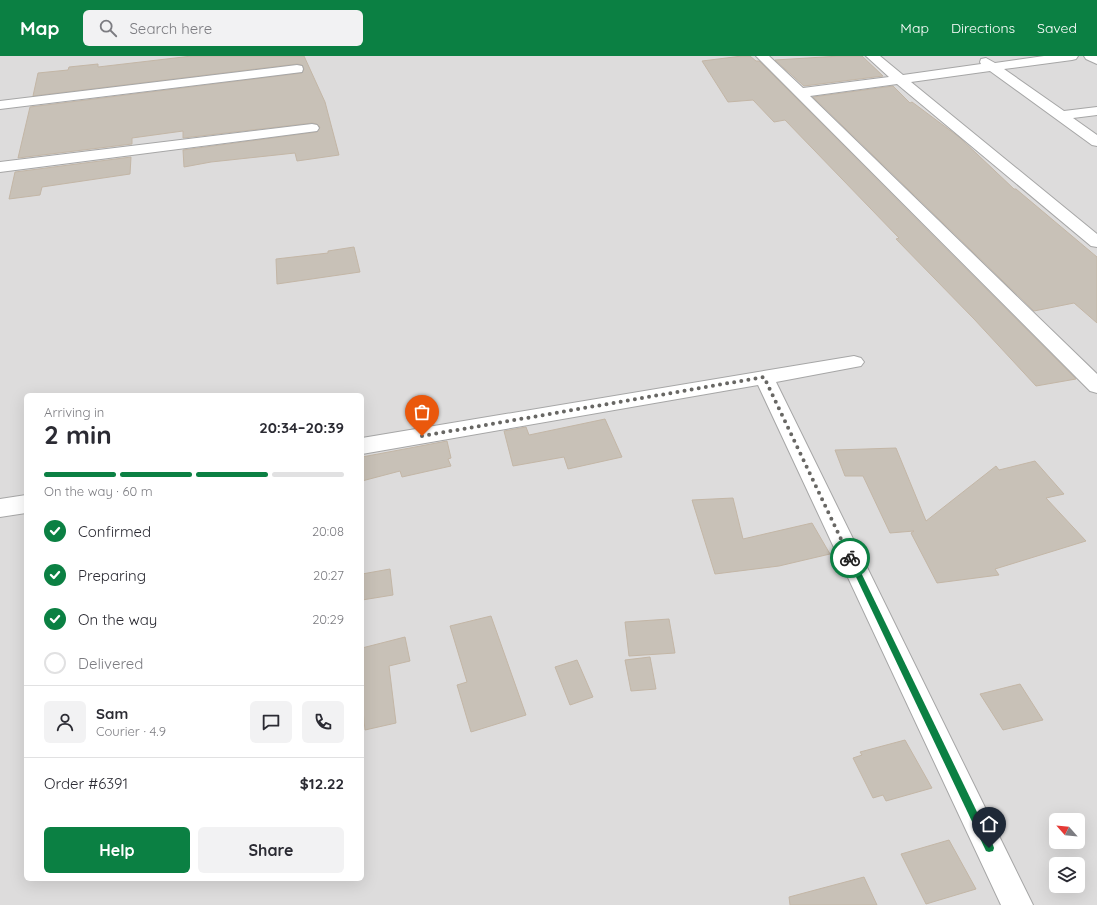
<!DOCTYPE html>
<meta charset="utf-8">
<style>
:root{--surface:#fff;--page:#f2f2f3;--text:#2b2b33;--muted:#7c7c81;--line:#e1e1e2;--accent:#0b8043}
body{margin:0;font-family:Quicksand,sans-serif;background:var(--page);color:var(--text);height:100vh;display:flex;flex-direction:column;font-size:15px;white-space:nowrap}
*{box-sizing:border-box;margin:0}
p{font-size:13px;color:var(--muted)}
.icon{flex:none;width:22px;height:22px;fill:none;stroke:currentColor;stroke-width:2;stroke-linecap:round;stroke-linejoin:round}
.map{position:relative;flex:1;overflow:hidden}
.details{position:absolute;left:24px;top:337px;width:340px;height:488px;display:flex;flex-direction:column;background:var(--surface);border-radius:6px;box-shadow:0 4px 16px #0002}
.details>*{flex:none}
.needle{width:26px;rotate:297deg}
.fabs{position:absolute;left:1049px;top:757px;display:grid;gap:8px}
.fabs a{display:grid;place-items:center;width:36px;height:36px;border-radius:6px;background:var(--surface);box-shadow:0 4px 16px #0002;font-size:20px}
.pin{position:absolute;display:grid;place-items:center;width:34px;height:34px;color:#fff;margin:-41px -17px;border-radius:50% 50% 50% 0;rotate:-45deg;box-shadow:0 0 4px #0007}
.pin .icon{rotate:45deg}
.courier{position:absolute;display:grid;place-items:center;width:40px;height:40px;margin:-20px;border:3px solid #0b8043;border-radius:50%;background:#fff;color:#222;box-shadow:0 1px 5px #0007}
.summary em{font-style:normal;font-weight:700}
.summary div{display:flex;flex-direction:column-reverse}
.summary{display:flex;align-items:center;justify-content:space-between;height:68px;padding:0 20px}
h1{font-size:26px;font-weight:700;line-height:30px}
.bar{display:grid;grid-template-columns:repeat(4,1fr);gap:6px 4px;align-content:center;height:48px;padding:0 20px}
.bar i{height:5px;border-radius:3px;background:var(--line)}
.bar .current{background:var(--accent)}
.bar p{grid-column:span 4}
.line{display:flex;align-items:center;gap:10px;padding:0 20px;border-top:1px solid var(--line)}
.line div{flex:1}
.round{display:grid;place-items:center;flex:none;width:42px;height:42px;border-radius:6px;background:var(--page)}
ol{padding:0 20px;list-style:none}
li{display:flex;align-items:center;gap:12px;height:44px}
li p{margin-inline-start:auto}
li .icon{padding:4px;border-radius:50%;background:var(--accent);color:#fff;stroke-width:4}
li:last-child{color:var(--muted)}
li i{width:22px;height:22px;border:2px solid var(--line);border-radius:50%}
.primary-button{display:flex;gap:8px;margin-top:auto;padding:8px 20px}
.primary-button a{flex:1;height:46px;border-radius:6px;background:var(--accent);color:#fff;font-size:16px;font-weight:700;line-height:46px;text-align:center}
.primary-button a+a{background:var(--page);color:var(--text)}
header{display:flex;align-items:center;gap:24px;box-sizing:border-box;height:56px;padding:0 20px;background:var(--accent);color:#fff}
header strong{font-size:19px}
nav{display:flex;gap:22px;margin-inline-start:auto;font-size:14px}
.search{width:280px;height:36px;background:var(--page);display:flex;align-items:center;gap:10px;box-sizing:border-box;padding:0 14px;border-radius:6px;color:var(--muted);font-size:15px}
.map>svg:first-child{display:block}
.residential{fill:#dddcdc;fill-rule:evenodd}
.building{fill:#c8c1b7;stroke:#c3b6a6}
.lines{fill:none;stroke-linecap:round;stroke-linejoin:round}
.minor-casing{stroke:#a6a6a6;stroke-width:2}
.minor{fill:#fff;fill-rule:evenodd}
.route{fill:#0b8043}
.done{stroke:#686764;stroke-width:4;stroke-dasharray:0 7.2}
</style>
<header>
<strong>Map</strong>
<div class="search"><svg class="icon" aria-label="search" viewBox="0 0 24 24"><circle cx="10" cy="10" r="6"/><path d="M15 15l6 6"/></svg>Search here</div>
<nav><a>Map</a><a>Directions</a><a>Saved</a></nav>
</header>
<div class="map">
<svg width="1097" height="849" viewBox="0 0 1097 849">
<rect width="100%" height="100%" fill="#f0eee4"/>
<!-- residential -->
<path class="residential" d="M0,0h1097v849h-1097zM26,339h336v484h-336zM1056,764h22v22h-22zM1056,808h22v22h-22z"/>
<!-- building -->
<g class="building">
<path d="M192,0h112l21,46 14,53 -42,6 -2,-8 -84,9 -27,5 -1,-17 134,-18 3,-5 -3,-3 -5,-1 -129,15v-7l-51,7v6l-114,14 12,-51 272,-34 2,-4 -2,-4 -5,-1 -264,32 5,-23 30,-3 1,-3 29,-3v3z"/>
<path d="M742,0h8l6,5h3l317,318 -40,7 -62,-67 -78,-80 3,-1 -114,-118 -11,2 -21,-22 -25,2 -26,-41z"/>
<path d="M840,0h22l21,20 -79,10 -29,-26z"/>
<path d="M893,30l17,17 2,-1 47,35 55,52h2l81,68v66l-23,-20 -40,8 -221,-214z"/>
<path d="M131,101l-1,17 -88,13 -2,8 -31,4 6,-27z"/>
<path d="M354,191l6,25 -83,12 -1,-25 52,-6v-2z"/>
<path d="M605,363l17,38 -54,12 -4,-12 -51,9 -9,-35 22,-4 3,8z"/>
<path d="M447,385l4,17 -3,1 3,7 -49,11 -2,-6 -38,10v-24z"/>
<path d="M896,392l30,73 70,-55 3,4 36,-9 29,33 -18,4 40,43 -91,28 4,6 -62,8 -26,-50 3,-2 -24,2 -27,-57h-18l-10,-26z"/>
<path d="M733,442l10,41 69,-16 18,31 -51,12 -64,8 -23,-74z"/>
<path d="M390,513l3,26 -31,5v-26z"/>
<path d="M491,560l35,99 -55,17 -14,-47 10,-3 -17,-56z"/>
<path d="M669,563l6,34 -46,3 -4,-34z"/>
<path d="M405,581l5,24 -21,5 7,57 -31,7 -3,-29v-53z"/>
<path d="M650,601l6,32 -25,2 -6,-31z"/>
<path d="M577,604l16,37 -23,8 -15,-38z"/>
<path d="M1020,628l23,36 -40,10 -23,-36z"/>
<path d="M905,684l27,48 -46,13 -3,-6 -10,3 -20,-40 9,-3 -2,-3z"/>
<path d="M949,784l27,49 -50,15 -25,-50z"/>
<path d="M864,821l13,28h-87l-1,-8z"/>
</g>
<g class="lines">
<defs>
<g id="minor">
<path d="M756,0h13l34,32 86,-11 -23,-21h14l23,19 78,-11 -1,-2 1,-3 5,-1 9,5 49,-7h34l-2,3 -4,1 -68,9 60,42 33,-4v8l-24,3 24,17v11l-5,-1 -102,-74 -79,11 186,152v13l-6,-1 -194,-162 -87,12 287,278v19l-7,-2z"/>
<path d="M1084,0h13v8l-11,-5z"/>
<path d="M297,9l5,1 1,3 -1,3 -302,37v-8z"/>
<path d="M312,68l5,1 2,3 -2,3 -317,41v-10z"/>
<path d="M854,300l7,2 3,4 -3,4 -85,16 257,523h-32l-243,-520 -396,69v-16z"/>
<path d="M26,439v18l-26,4v-18z"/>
</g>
</defs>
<!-- minor casing -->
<use href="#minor" class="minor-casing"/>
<!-- minor -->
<use href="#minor" class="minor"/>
</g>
<!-- route -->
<path class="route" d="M850,499l4,3 139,287 1,3 -1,3 -4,1 -3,-1 -139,-293z"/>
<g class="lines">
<!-- done -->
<path class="done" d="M422,380l342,-59 86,181"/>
</g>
</svg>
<div class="fabs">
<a><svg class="needle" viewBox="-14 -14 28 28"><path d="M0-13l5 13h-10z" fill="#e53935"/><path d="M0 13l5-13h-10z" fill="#7c7c81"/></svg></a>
<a><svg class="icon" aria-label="layers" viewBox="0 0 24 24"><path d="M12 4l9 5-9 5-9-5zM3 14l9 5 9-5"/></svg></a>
</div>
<div class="pin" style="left:422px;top:380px;background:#ea580c"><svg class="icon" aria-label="bag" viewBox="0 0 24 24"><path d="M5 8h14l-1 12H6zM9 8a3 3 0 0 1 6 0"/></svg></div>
<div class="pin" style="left:989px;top:792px;background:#1f2937"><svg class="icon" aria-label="home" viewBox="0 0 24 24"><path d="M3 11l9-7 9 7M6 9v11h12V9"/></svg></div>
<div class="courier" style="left:850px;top:502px"><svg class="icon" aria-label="bike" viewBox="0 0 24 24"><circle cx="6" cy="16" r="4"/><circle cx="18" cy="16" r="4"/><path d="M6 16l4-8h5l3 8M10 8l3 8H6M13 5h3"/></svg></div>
<section class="details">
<div class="summary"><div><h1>2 min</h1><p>Arriving in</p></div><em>20:34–20:39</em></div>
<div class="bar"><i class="current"></i><i class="current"></i><i class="current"></i><i></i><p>On the way · 60 m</p></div>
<ol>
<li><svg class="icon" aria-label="check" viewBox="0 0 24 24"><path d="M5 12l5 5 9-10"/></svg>Confirmed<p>20:08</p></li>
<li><svg class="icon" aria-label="check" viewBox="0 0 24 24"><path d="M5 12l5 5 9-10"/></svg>Preparing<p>20:27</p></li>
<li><svg class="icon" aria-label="check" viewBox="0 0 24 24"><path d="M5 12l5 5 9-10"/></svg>On the way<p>20:29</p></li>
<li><i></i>Delivered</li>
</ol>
<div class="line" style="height:72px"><a class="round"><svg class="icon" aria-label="person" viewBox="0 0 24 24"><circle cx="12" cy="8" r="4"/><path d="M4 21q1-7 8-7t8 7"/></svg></a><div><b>Sam</b><p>Courier · 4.9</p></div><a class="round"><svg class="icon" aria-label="chat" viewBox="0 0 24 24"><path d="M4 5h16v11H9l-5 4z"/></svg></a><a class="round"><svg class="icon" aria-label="phone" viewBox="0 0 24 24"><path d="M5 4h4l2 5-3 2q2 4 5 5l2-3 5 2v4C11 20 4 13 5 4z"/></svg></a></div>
<div class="line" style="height:52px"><div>Order #6391</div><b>$12.22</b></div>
<div class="primary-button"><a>Help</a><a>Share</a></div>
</section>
</div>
